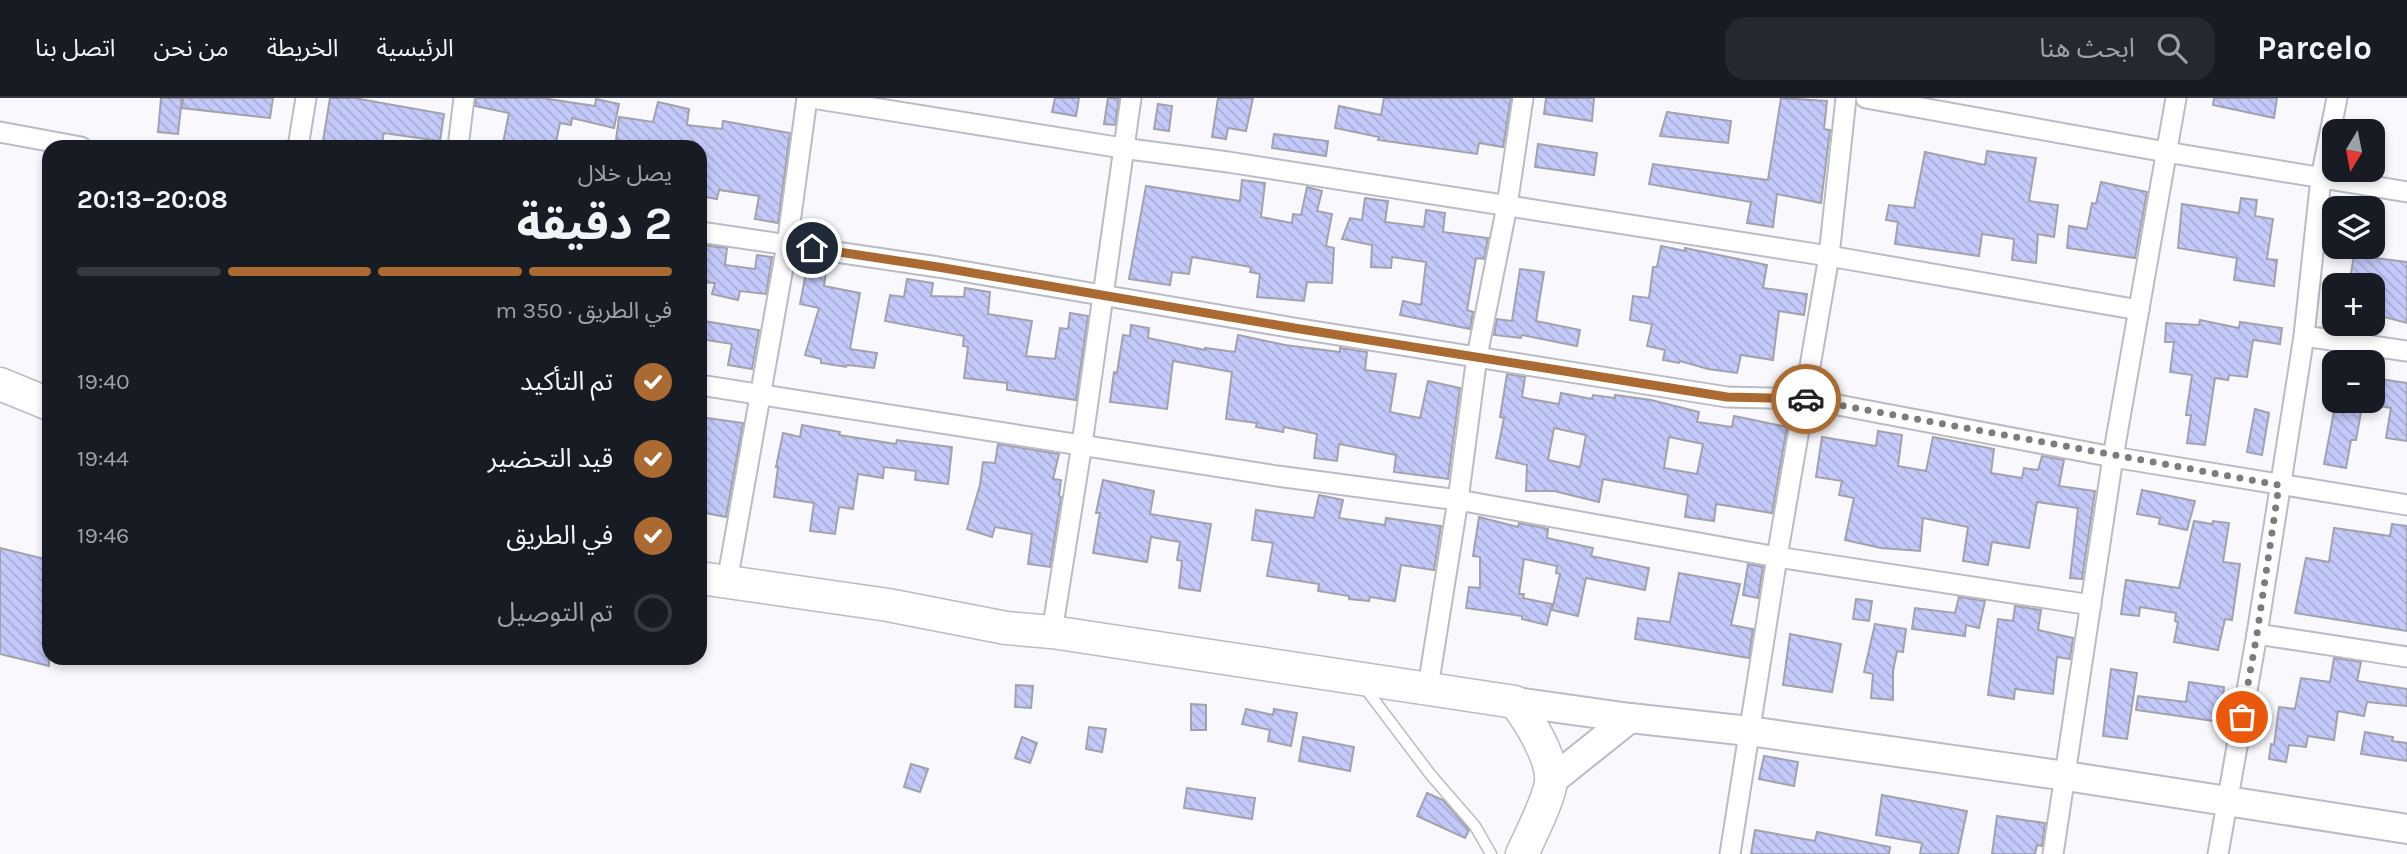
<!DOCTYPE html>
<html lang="ar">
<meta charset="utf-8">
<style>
:root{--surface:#171b24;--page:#242831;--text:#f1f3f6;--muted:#9ea1a6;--line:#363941;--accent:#aa6a32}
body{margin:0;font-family:Karla,"Noto Sans Arabic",sans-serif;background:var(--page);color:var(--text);direction:rtl;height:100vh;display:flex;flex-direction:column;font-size:26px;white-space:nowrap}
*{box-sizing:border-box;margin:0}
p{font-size:23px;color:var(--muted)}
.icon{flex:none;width:38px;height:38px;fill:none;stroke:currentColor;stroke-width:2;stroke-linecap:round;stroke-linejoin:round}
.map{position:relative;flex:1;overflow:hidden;direction:ltr}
.details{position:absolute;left:42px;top:42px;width:665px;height:525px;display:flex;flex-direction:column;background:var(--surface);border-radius:21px;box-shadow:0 4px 10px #0003;direction:rtl}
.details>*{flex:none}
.needle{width:46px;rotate:190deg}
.fabs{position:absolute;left:2322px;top:21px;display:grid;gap:14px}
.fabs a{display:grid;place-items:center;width:63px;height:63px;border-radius:14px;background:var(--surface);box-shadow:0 4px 10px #0003;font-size:35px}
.pin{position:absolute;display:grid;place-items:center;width:60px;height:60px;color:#fff;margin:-30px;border:4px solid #fff;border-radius:50%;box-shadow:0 2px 7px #0007}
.courier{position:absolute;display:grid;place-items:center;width:70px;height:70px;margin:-35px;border:5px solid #aa6a32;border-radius:50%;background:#fff;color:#222;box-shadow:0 2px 9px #0007}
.overview em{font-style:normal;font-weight:700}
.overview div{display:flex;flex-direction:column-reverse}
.overview{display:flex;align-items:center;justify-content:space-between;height:119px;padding:0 35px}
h1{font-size:46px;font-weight:700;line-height:52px}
.bar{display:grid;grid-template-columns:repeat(4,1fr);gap:10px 7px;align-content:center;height:84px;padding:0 35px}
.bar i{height:9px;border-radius:5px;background:var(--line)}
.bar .current{background:var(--accent)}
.bar p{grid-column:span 4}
ol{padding:0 35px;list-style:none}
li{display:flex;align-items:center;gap:21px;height:77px}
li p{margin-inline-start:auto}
li .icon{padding:7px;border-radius:50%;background:var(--accent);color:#fff;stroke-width:4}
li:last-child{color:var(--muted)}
li i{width:38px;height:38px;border:4px solid var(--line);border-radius:50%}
header{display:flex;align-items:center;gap:42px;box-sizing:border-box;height:98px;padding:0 35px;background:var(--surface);border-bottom:2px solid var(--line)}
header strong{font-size:33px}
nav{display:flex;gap:38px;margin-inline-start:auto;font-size:24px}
.search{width:490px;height:63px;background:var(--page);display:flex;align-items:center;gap:18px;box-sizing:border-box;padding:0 24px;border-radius:21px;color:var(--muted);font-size:26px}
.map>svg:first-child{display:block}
.building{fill:url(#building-back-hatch);stroke:#a1a2ac;stroke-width:2;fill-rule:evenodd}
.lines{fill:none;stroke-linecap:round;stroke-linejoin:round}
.service-casing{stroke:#babbc5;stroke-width:13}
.minor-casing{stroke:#babbc5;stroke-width:23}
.secondary-casing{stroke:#babbc5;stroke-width:32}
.primary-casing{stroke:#babbc5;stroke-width:35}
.service{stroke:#fff;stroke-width:10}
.minor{stroke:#fff;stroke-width:19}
.secondary{stroke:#fff;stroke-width:28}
.primary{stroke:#fff;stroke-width:32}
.done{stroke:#7c7c80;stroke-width:7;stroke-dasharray:0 12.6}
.route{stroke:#aa6a32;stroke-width:9}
</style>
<header>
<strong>Parcelo</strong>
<div class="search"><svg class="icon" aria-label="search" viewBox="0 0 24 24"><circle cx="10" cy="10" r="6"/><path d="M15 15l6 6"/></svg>ابحث هنا</div>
<nav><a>الرئيسية</a><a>الخريطة</a><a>من نحن</a><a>اتصل بنا</a></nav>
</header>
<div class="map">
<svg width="2407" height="756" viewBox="0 0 2407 756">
<defs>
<pattern id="building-back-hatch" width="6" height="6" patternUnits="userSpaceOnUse" patternTransform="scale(1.75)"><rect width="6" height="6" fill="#c3c9f9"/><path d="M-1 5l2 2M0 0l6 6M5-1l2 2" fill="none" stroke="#a8add6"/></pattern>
</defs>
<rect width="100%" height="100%" fill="#f9f9fd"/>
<!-- building -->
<g class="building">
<path d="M161,0h21l-4,36 -20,-2z"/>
<path d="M183,0h90l-3,20 -88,-10z"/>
<path d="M330,0h24l90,16 -4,27 -56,-8 -3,14h-59z"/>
<path d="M476,0h66l53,8 1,-7 23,5 -5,24 -42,-10 -1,7 -11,-2 -5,24h-31l-21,-4 6,-30 -34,-7z"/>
<path d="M1055,0h24l-3,18 -24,-4z"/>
<path d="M1108,0h11l-4,27 -11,-1z"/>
<path d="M1218,0h35l-7,33 -18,-3 -2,11 -14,-2z"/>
<path d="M1384,0h127l-8,49 -24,-4 -2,11 -99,-14 1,-3 -44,-9 4,-22 42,9z"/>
<path d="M1546,0h48l-2,23 -48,-7z"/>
<path d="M1781,0l46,3 -3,28 6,1 -9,73 -44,-9 -4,33 -26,-4 4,-21 -102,-18 4,-20 115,16z"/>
<path d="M2214,0h63l-3,20 -61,-13z"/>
<path d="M658,4l31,7 -2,16 35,4 1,-8 67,12 -12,90 -23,-4 4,-23 -40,-6 -2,9 -17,-3v-49h-32l-52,-7 3,-23 34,5z"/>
<path d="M1158,6l14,2 -3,25 -15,-2z"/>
<path d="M1667,14l64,9 -3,22 -68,-7z"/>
<path d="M1274,36l54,7 -2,15 -54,-8z"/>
<path d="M1538,46l59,9 -3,22 -59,-8z"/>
<path d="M1987,53l49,7 -7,43 29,4 -4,32 -16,-3 -2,29 -24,-3 2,-21 -32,-5 -3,22 -84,-12 3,-22 -12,-2 3,-15 25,3 11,-56 60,13z"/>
<path d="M1242,82l23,3 -4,34 31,6 1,-9 8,1 6,-28 15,4 -5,20 15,3 -6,32 8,2 -2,35 -25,-1 -3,19 -47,-4 3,-23 -10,-2 1,-5 -59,-10 -3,17 -17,-2 -2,13 -41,-6 17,-93 94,15z"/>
<path d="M2101,84l46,10 -12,66 -68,-10 2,-22 18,3 5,-26 4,1z"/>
<path d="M1365,100l23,3 -3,21 39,5 2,-17 19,3 -2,19 45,6 -4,21 -8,-1 -9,52 6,2 -3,17 -70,-14 3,-14 18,4 5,-43 -34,-5 -1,11 -20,-1 1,-22 -30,-6 8,-21 12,2z"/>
<path d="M2241,100l16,2 -2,16 18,3 -6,40 10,1 -3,26 -40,-6 3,-22 -59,-10 4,-44 57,9z"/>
<path d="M701,147l26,3 -2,17 30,4 2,-14 15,2 -6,37 -26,-3 -2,9 -26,-6 3,-11 -15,-1z"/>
<path d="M1661,148l24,5v-3l82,17 -4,23 44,6 -3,21 -25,-4 -6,49 -32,-5 -4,18 -29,-4 -28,-8 -1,2 -16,-3 2,-10 -18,-4 5,-22 -22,-4 3,-24 16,2 4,-31h4z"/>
<path d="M2355,151l21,4 -1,5 32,4v61l-34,-9 -1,-31 -22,-4z"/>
<path d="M808,164l19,3 -3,21 36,7 -10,56 27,4 -3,15 -27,-3 -1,2 -25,-4v-4l-16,-4 14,-47 -19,-4z"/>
<path d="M1520,171l24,3 -8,49 44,9 -3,16 -55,-11 -1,3 -27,-3 3,-16 15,2z"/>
<path d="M907,181l26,4 -2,13 33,1 1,-9 25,4 -2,22 44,7 -6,35 29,3 5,-31 8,1 2,-16 18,3 -12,84 -69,-10v-7l-43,-5 4,-31 -5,-1 1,-10 -79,-15 5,-26 14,2z"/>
<path d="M2200,222l39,8 1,-6 42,6 -2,16 -27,-4 -6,37 -18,-2 -1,5 -13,-2 -10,67 -18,-2 4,-28h-5l6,-40 -22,-3 4,-30h-9l1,-19 33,2z"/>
<path d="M704,223l55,9 -7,39 -24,-4 4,-21 -32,-5z"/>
<path d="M1131,227l18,3 -1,10 57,12v-2l30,4 3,-17 47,10 55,7v-4l27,4 -2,18 31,4 -6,38 30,6 8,-37 32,7 -12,91 -54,-7 2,-17 -57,-11 -2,17 -23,-3 3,-24 -33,-7 -1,5 -27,-5 1,-4 -31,-4 6,-47 -59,-11 -6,48 -57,-7 4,-30 3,1 6,-38 7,1z"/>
<path d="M1507,276l18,3 -3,20 8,2 29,5 2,-11 31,6 1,-4 22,3v-3l36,5 48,12 -2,10 35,5 2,-11 53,11 -15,86 -56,-9 -2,17 -29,-4 3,-22 -85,-16 -4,23 -45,-11h-28l1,-26 -31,-7 8,-40 -4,-1zM1554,330l32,7 -6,32 -32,-7zM1669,339l34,7 -6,30 -33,-6z"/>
<path d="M2373,280l34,5v58l-21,-3 5,-30 -18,-3z"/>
<path d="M2336,303h27l-7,39h-5l-5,28 -22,-4z"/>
<path d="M2255,311l14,4 -7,42 -15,-3z"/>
<path d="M700,319l43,6 -17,94 -26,-5z"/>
<path d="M802,327l38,7 -1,3 57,9 1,-4 55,7 -4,37 -33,-4 1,-9 -32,-4 -1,11 -25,-4 -5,35 -14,-2 -4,27 -25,-3 4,-28 -40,-6 4,-30h-2l7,-34 17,4z"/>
<path d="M1878,333l24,4 -4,31 28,5 7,-34 61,12 -3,24 31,5 2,-10 14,2 4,-14 22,4 -5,26 36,5 -13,88 -12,-1 8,-70 -41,-6 -8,46 -37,-6 -4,23 -25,-4 5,-34 -45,-9 -3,33 -39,-3 -36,-8 9,-42 -15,-3 3,-14 -26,-4 6,-40 54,9z"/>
<path d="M998,346l61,10 -6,25 8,1 -2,16 2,1 -11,70 -22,-3 4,-30 -37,-7 -3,10 -25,-8 13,-44 3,-23 12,1z"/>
<path d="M1103,382l51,11 -4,23 61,10 -11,67 -21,-3 3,-27 -5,-1 3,-18 -29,-5 -4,25 -54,-9 7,-40h-4z"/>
<path d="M2142,392l53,11 -8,29 -28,-6 1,-6 -23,-4z"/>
<path d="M1319,397l24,5 -4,18 46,7 1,-7 55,8 -7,44 -33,-5 -6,36 -25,-4 -1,4 -20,-2v-3l-31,-5 1,-7 -52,-8 6,-33 -21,-3 4,-30 58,8z"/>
<path d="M1479,419l39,10 1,-4 29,6 -1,9 46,10 -2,8 58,12 -4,22 -59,-12 -8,38 -26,-6 8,-36 -4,-1 1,-7 -33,-7 -5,35h5l-1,4 29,6 -5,21 -25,-6v-3l-56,-8 3,-21 11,1v-31l-7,-1z"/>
<path d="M2194,423l18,3 1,-3 16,2 -6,39 17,2 -8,56 -7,-1 -7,31 -44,-8 4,-20 -3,-1 1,-8 -36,-6 -1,9 -18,-2 5,-34 53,8z"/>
<path d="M2392,426l15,2v105l-112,-18 11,-55 23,4 5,-34 56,8z"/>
<path d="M0,450l49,12v106l-49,-12z"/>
<path d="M1748,466l15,3 -5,31 -15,-3z"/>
<path d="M1679,475l61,11 -9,41 22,4 -4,29 -114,-19 3,-21 32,4z"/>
<path d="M1959,499l26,4 -6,27 -13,-3 -1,11 -53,-7 3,-21 40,5z"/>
<path d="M1856,501l16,2 -3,20 -16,-2z"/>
<path d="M2015,508l26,4 -3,20 35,8 -3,21 -13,-2 -4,37 -38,-5 -1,10 -26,-4 10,-76 15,2z"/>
<path d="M1875,526l31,5 -3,23 -6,-1 -4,20v29l-22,-2 2,-24 -9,-2z"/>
<path d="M1790,536l51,10 -9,48 -49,-7z"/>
<path d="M2334,560l27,4 -4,19 50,8v17l-40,-4 -3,14 -26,-5 -4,29 -26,-4 -2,11 -17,-2 -3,17 -17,-3 2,-15 3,1 5,-38 16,2 6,-31 29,4z"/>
<path d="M2111,571l26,4 -10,66 -24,-3z"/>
<path d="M2189,584l35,5 -3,35 -85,-12 2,-14 48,6z"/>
<path d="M1016,587l17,1 -2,22 -16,-1z"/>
<path d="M1191,606l15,1v25h-15z"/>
<path d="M1246,611l27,6 1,-6 23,4 -6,33 -23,-5 2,-11 -28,-6z"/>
<path d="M1089,629l17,2 -4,23 -16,-3z"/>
<path d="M2365,634l28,5 -1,4 15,2v18l-46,-7z"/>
<path d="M1022,639l15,6 -7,20 -15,-5z"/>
<path d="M1303,639l51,10 -4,24 -51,-10z"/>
<path d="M1764,658l34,6 -4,24 -35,-7z"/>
<path d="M911,666l17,5 -8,23 -16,-5z"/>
<path d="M1187,690l68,10 -3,21 -68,-11z"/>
<path d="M1427,695l16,7 26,30 -4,8 -48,-22z"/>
<path d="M1882,697l85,16 -9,43h-38l2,-11 -46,-8z"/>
<path d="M1997,718l48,7 -3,23 -5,-1 -2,9h-43z"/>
<path d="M1755,732l60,11 2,-9 73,15 -1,7h-138z"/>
</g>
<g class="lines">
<defs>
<path id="service" d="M1365,590l65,86 45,52 16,28"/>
<g id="minor">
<path d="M812,0l310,50 106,14 601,94 310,54"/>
<path d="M1866,0l300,54 241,40"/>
<path d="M0,34l81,15"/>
<path d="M298,49l8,-49"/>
<path d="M458,49l6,-49"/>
<path d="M700,134l238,35 356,61 433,69 79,2 307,58 294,48"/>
<path d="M2304,238l103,15"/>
<path d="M700,287l577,91 181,24 319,57 314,48"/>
<path d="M727,484l60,-337 20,-147"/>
<path d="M1052,534l30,-188 49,-346"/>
<path d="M2257,536l150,23"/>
<path d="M1428,589l30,-187 19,-144 30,-150 16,-108"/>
<path d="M1730,756l47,-297 52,-301 17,-158"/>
<path d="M2053,756l60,-397 63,-359"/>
<path d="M2218,756l39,-220 47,-298 17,-158 16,-80"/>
</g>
<g id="secondary">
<path d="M1515,604l115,16 119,13 317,45 341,53"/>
<path d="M1551,683l79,-63"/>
</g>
<g id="primary">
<path d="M0,286l49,20"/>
<path d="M700,480l188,27 118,23 46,4 463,70c14,18 38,56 36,80 -2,17 -21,55 -29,72"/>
</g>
</defs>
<!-- service casing -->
<use href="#service" class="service-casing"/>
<!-- minor casing -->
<use href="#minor" class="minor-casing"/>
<!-- secondary casing -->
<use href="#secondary" class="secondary-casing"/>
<!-- primary casing -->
<use href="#primary" class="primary-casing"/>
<!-- service -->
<use href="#service" class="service"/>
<!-- minor -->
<use href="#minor" class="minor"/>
<!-- secondary -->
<use href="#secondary" class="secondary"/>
<!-- primary -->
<use href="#primary" class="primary"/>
</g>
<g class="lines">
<!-- done -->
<path class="done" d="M1806,301l473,86 -22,149 -15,83"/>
<!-- route -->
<path class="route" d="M812,150l126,19 356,61 433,69 79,2"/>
</g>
</svg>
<div class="fabs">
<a><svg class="needle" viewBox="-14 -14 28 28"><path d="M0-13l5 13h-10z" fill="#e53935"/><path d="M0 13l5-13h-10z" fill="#9ea1a6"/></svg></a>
<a><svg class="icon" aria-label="layers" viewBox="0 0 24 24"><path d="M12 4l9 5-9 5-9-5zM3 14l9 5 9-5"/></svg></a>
<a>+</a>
<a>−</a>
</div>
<div class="pin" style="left:2242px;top:619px;background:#ea580c"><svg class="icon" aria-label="bag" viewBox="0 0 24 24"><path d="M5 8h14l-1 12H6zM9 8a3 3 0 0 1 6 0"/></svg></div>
<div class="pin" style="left:812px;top:150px;background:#1f2937"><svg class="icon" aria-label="home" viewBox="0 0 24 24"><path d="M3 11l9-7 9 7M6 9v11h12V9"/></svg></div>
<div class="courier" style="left:1806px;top:301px"><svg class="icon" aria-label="car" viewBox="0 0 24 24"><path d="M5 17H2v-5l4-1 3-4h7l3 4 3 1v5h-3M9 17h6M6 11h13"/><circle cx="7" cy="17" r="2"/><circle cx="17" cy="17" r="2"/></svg></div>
<section class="details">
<div class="overview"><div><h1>2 دقيقة</h1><p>يصل خلال</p></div><em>20:08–20:13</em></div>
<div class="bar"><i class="current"></i><i class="current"></i><i class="current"></i><i></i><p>في الطريق · 350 m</p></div>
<ol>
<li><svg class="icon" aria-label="check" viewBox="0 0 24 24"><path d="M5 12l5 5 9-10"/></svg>تم التأكيد<p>19:40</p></li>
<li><svg class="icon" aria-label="check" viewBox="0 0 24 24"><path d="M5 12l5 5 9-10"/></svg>قيد التحضير<p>19:44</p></li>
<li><svg class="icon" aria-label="check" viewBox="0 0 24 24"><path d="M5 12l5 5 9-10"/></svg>في الطريق<p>19:46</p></li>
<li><i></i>تم التوصيل</li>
</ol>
</section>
</div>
